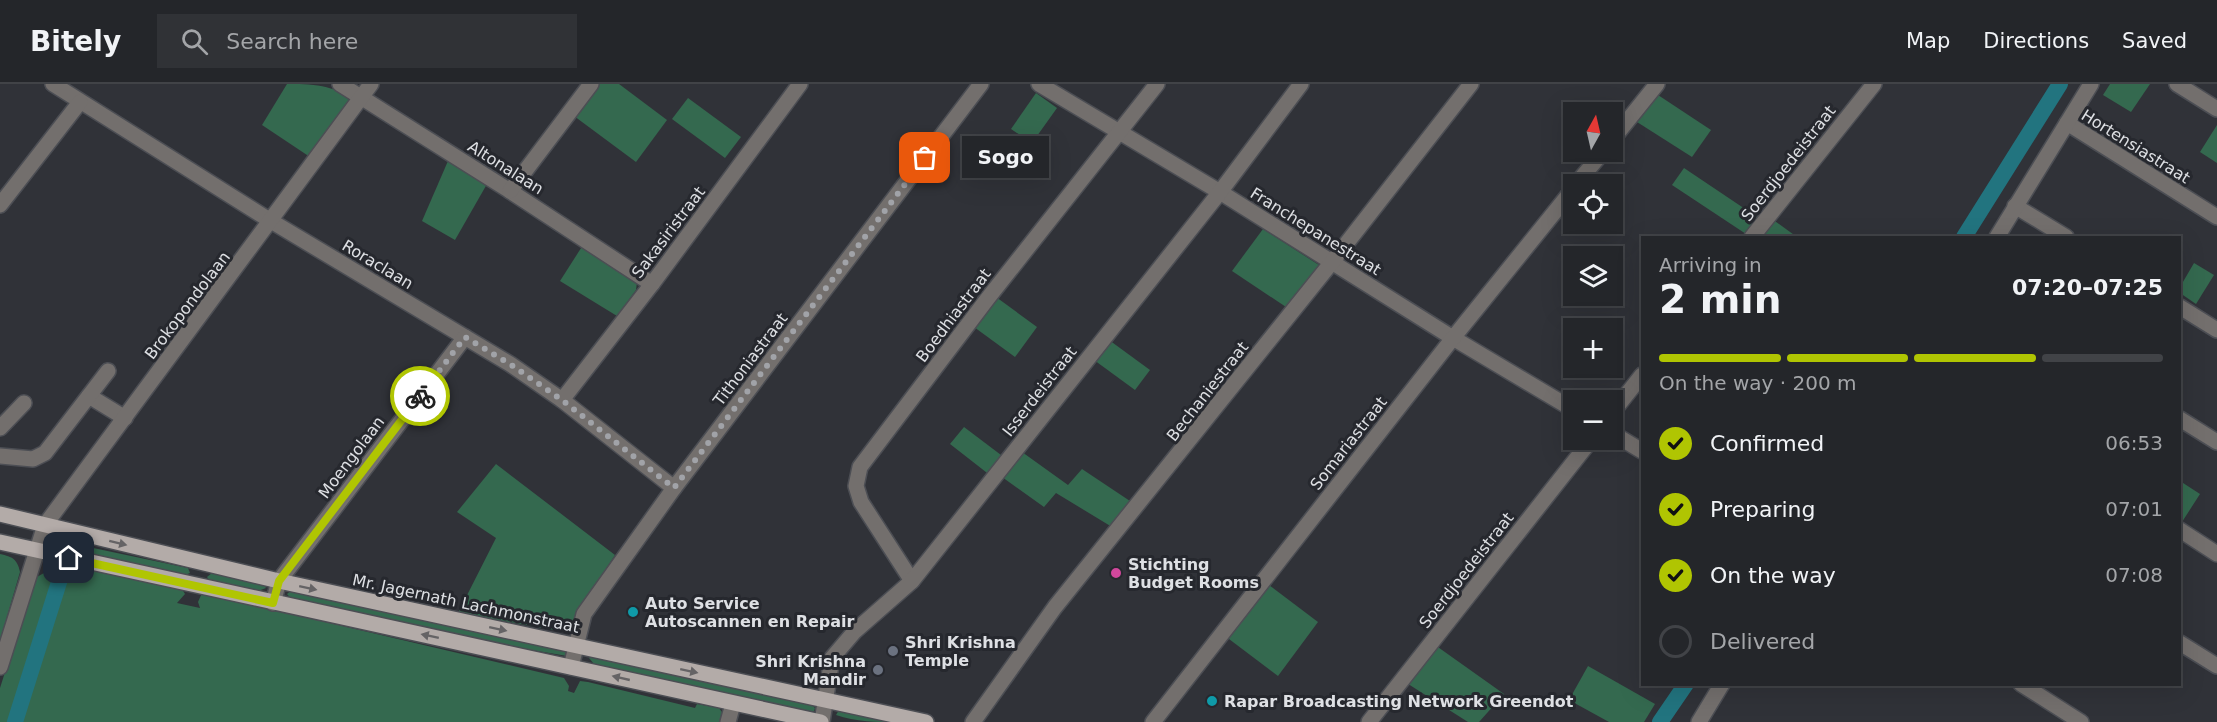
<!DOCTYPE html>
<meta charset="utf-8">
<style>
:root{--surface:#24262a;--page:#303236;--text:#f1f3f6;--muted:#a3a5a8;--line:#414347;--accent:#b0c502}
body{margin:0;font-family:"DejaVu Sans",sans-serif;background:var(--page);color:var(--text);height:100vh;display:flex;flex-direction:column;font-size:22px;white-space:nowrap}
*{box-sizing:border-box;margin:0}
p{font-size:20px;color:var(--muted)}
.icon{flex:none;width:33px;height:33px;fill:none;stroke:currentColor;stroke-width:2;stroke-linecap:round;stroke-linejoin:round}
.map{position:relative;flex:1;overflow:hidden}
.panel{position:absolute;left:1641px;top:152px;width:540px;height:450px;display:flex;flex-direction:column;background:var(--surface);border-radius:0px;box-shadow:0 6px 24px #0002,0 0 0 2px var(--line)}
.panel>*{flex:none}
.needle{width:39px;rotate:8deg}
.tools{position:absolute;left:1563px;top:18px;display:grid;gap:12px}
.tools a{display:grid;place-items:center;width:60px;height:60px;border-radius:0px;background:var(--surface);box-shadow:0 6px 24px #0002,0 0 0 2px var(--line);font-size:30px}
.pin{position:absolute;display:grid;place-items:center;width:51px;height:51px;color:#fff;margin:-26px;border-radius:12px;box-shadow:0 3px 9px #0006}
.courier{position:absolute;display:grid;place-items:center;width:60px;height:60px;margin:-30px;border:4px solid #b0c502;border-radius:50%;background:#fff;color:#222;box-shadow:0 2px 8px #0007}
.bubble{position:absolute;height:42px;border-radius:0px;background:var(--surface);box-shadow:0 6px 24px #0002,0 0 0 2px var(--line);font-size:20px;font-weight:600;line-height:42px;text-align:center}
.headline em{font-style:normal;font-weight:600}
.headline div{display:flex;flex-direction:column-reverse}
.headline{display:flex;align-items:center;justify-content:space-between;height:102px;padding:0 18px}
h1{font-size:39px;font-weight:600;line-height:45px}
.bar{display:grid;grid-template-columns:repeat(4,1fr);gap:9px 6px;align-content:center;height:72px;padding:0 18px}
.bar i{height:8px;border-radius:4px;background:var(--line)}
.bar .active{background:var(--accent)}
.bar p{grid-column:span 4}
ol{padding:0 18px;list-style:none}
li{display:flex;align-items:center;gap:18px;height:66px}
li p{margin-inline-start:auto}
li .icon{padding:6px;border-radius:50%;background:var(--accent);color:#111;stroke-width:4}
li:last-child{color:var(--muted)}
li i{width:33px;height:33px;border:3px solid var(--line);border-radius:50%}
header{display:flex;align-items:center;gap:36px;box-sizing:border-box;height:84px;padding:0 30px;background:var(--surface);border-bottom:2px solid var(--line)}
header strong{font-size:28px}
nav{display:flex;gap:33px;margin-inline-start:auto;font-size:21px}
.search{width:420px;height:54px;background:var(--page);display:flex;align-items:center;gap:15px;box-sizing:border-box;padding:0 21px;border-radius:0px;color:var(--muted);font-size:22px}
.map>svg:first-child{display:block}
.green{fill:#34694f}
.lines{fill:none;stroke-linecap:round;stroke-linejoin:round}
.canal{stroke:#22747f;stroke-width:16}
.minor-casing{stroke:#4c4e54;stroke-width:18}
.major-casing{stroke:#4c4e54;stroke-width:18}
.minor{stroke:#736f6d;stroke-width:15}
.major{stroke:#b3aba8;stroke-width:15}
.oneway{fill:#656365}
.done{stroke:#a1a3a8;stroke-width:6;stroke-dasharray:0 10.8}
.route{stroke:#b0c502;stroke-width:8}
.hotel-dot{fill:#d1479c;stroke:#26282e;stroke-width:2}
.culture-dot{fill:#0f9aa8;stroke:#26282e;stroke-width:2}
.worship-dot{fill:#6b7280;stroke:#26282e;stroke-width:2}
.labels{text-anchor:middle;stroke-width:6;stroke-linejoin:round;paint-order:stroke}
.street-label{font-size:16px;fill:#dee0e4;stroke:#26282e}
.poi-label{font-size:16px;font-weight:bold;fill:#dee0e4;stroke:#26282e;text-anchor:start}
</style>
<header>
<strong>Bitely</strong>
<div class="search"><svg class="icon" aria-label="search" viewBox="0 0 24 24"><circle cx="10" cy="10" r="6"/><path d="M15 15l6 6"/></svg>Search here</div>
<nav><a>Map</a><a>Directions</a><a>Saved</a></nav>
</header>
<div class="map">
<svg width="2217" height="638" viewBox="0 0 2217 638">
<rect width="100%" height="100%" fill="#303238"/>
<!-- green -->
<g class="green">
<path d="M287,0c21,0 52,0 63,18l-40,55 -48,-32z"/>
<path d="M598,0h21l48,36 -31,42 -62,-46z"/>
<path d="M2110,0h40l-19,28 -28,-17z"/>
<path d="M1036,9l21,15 -25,35 -21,-14z"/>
<path d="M1658,11l53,35 -19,27 -55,-35z"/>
<path d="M688,14l53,39 -16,21 -53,-39z"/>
<path d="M2217,41v38l-17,-11z"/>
<path d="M448,77l39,23 -32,56 -33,-19z"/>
<path d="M1684,84l73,49 -11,17 -74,-49z"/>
<path d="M1772,135l25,18h-39z"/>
<path d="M1263,145l56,36 -1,8 -29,36 -57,-38z"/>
<path d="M583,161l54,37 -1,8 -19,26 -57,-35z"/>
<path d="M2194,179l20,12 -18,29 -16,-11v-6z"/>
<path d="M996,213l41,30 -22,30 -41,-30z"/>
<path d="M1109,256l41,30 -15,20 -41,-30z"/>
<path d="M964,343l41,31 -14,18 -41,-32z"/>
<path d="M1022,368l46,33 14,-16 51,34 -21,24 -56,-34 -12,14 -42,-30z"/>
<path d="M496,380l119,91 -35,54 -7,17 -7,6 -108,-19 38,-75 -39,-26z"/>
<path d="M2180,397l20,13 -18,28 -2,-2z"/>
<path d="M60,457l128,27 2,5 -5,2 -125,-28 -2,-2z"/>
<path d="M0,470c13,3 17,5 20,18l-20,69z"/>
<path d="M57,479l125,26 3,5 -8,9 23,5 -2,-6 4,-9 362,85 5,8 -1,5 6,2 6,-12 8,1 107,26 2,-4 22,4 5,7 -1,7h-723v-34l32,-101 5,-10 19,-11z"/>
<path d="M212,489l52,12 2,3 -8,3 -49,-11 -2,-3z"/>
<path d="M1265,498l53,40 -40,54 -53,-40z"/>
<path d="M292,506l275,59v7l-47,-8 -229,-49 -4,-5z"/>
<path d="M1435,561l69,49 -25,28h-11l-63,-40z"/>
<path d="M594,571l218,50 3,3 -1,3 -5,1 -86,-17 -129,-31 -5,-6z"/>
<path d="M1588,582l67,38 -11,18h-35l-40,-22z"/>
<path d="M839,626l59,12c-20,0 -43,0 -62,-7z"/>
</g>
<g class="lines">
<!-- canal -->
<g class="canal">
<path d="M1964,153l96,-153"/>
<path d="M15,638l45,-143"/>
<path d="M1660,638l26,-38"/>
</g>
<defs>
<g id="minor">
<path d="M53,0l218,137 239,143 52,36 112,88"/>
<path d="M340,0l170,107 142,93"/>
<path d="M1039,0l181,108 233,146 121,72"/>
<path d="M2177,0l40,25"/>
<path d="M2067,39l150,94"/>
<path d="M1612,56l45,-56"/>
<path d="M1576,100l27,-32"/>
<path d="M510,107l81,-107"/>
<path d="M0,121l80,-103"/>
<path d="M2015,122l51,31"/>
<path d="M1752,153l122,-153"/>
<path d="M1997,153l94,-153"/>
<path d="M2180,223l37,23"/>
<path d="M89,312l36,22"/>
<path d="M562,316l90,-116 148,-200"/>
<path d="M1612,329l30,-38"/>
<path d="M2180,335l37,23"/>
<path d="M0,344l24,-25"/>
<path d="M1612,349l30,18"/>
<path d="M0,372l33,3 12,-6 63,-82"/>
<path d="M2180,446l37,24"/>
<path d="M912,497l-51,-79 -5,-16 4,-19 128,-169 169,-214"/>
<path d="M273,519l6,-22 186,-244"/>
<path d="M2180,559l37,23"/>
<path d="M0,583l45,-142 326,-441"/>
<path d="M571,583l13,-53 90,-126 307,-404"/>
<path d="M2021,600l60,38"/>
<path d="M728,638l5,-18"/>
<path d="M822,638l10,-64 23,-27 57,-50 308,-389 81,-108"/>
<path d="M973,638l82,-115 277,-345 139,-178"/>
<path d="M1153,638l300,-384 121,-150"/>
<path d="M1369,638l222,-282"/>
<path d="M1699,638l23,-38"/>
</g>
<g id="major">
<path d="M0,430l279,67 647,141"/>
<path d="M0,458l821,180"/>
</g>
</defs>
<!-- minor casing -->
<use href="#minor" class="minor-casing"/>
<!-- major casing -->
<use href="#major" class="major-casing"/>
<!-- minor -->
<use href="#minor" class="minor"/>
<!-- major -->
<use href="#major" class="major"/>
</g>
<!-- one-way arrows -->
<defs><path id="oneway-solid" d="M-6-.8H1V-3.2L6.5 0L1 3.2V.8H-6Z" transform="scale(1.5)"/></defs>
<g class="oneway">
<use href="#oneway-solid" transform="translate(118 459) rotate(14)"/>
<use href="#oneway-solid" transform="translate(308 504) rotate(12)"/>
<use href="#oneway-solid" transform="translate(498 545) rotate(12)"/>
<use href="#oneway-solid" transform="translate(430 552) rotate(-168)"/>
<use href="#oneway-solid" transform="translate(689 587) rotate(12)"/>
<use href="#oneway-solid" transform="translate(621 594) rotate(-167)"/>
</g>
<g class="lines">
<!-- done -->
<path class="done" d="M420,312l45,-59 45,27 52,36 112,88 251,-330"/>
<!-- route -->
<path class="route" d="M69,474l204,45 6,-22 141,-185"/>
</g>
<!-- markers -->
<circle class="hotel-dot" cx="1116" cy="489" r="6"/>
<g class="culture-dot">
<circle cx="633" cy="528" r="6"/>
<circle cx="1212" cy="617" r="6"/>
</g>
<g class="worship-dot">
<circle cx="893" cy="567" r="6"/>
<circle cx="878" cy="586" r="6"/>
</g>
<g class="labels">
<!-- street labels -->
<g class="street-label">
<text transform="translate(2136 62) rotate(32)" y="6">Hortensiastraat</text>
<text transform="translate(1788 79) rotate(-52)" y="6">Soerdjoedeistraat</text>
<text transform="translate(506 83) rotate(32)" y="6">Altonalaan</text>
<text transform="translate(1316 147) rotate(32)" y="6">Franchepanestraat</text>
<text transform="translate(668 148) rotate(-53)" y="6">Sakasiristraat</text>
<text transform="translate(378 180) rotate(31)" y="6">Roraclaan</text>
<text transform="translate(187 221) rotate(-53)" y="6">Brokopondolaan</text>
<text transform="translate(953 231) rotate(-53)" y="6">Boedhiastraat</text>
<text transform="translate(750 275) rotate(-53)" y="6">Tithoniastraat</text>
<text transform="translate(1039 307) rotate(-52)" y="6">Isserdeistraat</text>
<text transform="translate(1207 307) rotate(-52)" y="6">Bechaniestraat</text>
<text transform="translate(1348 359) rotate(-52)" y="6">Somariastraat</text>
<text transform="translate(351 373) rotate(-53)" y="6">Moengolaan</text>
<text transform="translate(1466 486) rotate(-52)" y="6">Soerdjoedeistraat</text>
<text transform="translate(466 519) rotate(12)" y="6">Mr. Jagernath Lachmonstraat</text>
</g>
<!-- poi labels -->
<g class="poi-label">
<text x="1128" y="486">Stichting<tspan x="1128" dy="18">Budget Rooms</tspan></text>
<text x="645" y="525">Auto Service<tspan x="645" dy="18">Autoscannen en Repair</tspan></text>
<text x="905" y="564">Shri Krishna<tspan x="905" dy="18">Temple</tspan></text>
<text x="866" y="583" text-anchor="end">Shri Krishna<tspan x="866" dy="18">Mandir</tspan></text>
<text x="1224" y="623">Rapar Broadcasting Network Greendot</text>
</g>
</g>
</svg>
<div class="tools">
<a><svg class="needle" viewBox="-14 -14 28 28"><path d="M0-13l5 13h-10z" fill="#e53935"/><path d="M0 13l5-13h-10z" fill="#a3a5a8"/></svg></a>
<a><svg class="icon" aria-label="locate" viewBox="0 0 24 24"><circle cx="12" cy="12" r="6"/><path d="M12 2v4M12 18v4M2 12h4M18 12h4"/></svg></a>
<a><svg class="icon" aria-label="layers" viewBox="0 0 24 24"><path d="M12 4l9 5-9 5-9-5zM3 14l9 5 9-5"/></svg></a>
<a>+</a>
<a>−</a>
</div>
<div class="pin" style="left:925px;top:74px;background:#ea580c"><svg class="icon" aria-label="bag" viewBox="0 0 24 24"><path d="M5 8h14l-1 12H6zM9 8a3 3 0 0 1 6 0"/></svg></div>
<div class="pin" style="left:69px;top:474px;background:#1f2937"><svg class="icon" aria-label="home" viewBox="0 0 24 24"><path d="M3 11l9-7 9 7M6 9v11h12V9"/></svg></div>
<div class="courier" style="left:420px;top:312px"><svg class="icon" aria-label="bike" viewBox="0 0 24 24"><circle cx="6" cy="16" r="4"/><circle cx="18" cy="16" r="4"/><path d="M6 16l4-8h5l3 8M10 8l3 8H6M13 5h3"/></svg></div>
<div class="bubble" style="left:962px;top:52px;width:87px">Sogo</div>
<section class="panel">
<div class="headline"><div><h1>2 min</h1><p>Arriving in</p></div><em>07:20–07:25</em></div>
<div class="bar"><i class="active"></i><i class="active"></i><i class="active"></i><i></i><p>On the way · 200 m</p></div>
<ol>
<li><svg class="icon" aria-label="check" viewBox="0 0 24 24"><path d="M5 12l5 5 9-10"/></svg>Confirmed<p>06:53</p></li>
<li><svg class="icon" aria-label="check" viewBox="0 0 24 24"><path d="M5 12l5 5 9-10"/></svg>Preparing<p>07:01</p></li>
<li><svg class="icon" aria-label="check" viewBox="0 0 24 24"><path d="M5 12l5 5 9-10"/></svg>On the way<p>07:08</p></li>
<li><i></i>Delivered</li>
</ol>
</section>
</div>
